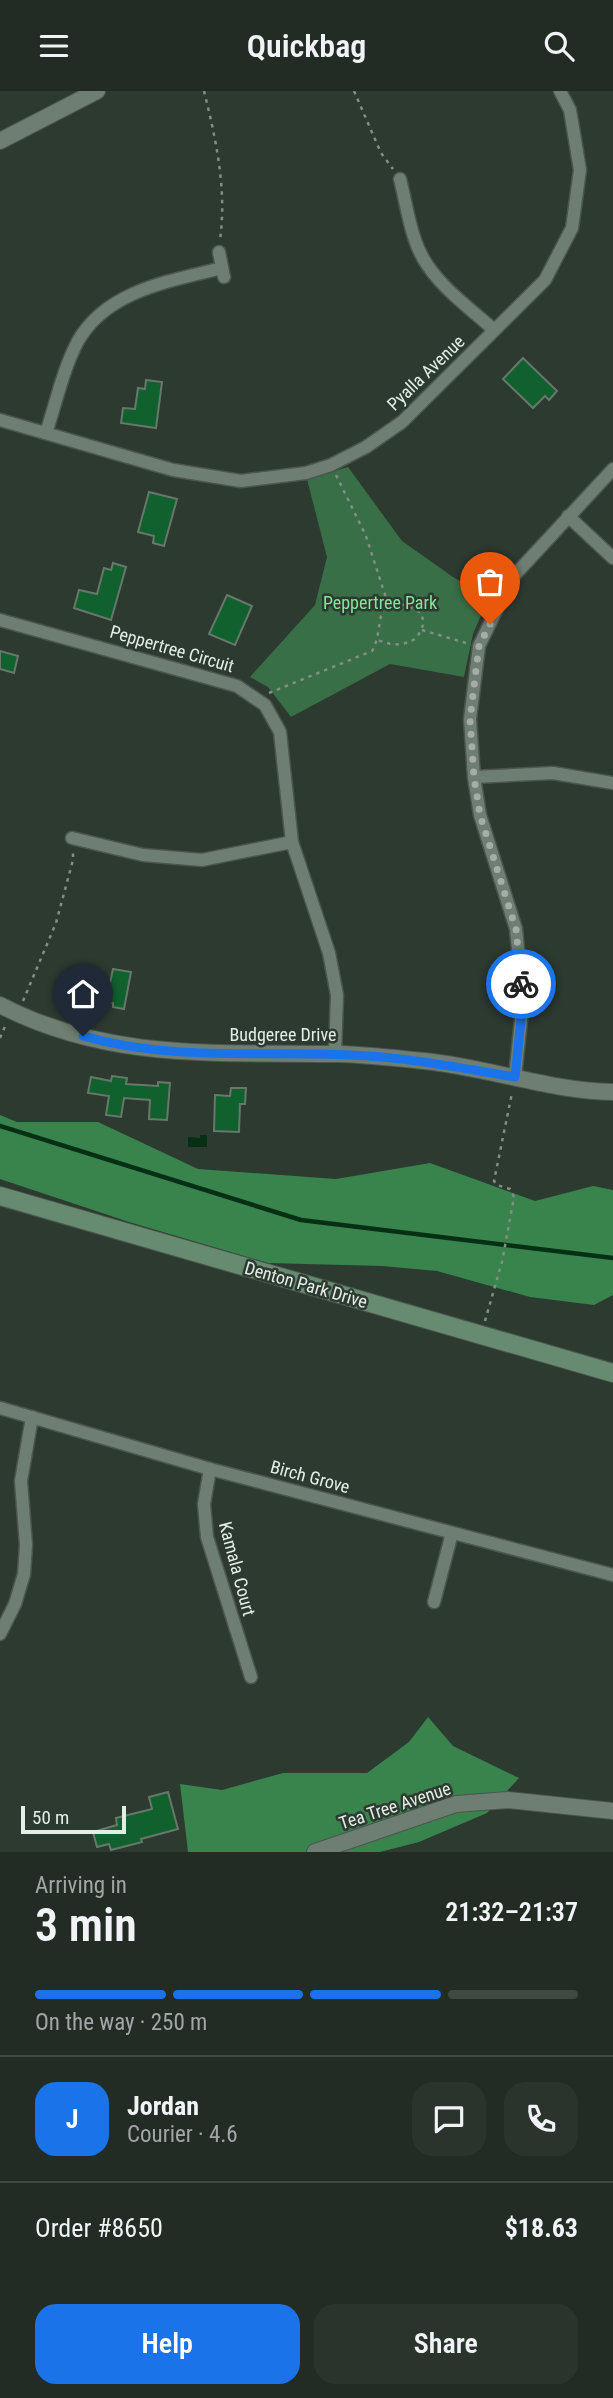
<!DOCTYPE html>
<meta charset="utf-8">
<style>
:root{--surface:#222c24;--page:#2a342c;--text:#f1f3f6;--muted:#a2a7a6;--line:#3f4841;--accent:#1a73e8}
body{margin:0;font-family:"Roboto Condensed",sans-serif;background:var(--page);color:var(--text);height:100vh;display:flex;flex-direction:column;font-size:26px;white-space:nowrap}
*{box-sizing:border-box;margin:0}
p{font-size:23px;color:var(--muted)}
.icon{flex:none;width:38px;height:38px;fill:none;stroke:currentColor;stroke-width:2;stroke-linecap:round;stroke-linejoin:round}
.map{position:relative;height:1761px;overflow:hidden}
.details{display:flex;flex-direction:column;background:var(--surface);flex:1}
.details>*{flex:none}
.scale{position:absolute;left:21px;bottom:18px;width:105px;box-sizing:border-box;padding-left:7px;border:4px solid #e4ede6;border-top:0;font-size:19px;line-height:24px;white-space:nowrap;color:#e4ede6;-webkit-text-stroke:5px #2d3a30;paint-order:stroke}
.pin{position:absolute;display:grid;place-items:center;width:60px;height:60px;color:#fff;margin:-72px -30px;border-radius:50% 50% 50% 0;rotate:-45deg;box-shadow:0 0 7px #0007}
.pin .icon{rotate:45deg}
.courier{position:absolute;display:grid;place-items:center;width:70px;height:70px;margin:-35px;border:5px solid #1a73e8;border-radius:50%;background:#fff;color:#222;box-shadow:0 2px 9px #0007}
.overview em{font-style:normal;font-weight:600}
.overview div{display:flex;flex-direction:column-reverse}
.overview{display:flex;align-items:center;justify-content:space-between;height:119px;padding:0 35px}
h1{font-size:46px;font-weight:600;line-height:52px}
.bar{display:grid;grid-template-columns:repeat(4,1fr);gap:10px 7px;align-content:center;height:84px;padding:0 35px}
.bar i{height:9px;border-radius:5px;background:var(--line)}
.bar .active{background:var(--accent)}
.bar p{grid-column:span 4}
.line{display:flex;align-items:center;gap:18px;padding:0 35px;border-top:2px solid var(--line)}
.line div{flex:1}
.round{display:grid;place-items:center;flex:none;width:74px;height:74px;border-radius:21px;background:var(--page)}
.action{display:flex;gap:14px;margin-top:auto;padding:14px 35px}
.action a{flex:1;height:80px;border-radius:21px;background:var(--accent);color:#fff;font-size:28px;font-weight:600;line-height:80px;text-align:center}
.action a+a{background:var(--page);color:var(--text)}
header{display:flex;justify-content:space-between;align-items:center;height:91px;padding:0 35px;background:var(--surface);font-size:32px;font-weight:600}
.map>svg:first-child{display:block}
.green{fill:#386f46}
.forest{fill:#39834d}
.water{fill:#062f14}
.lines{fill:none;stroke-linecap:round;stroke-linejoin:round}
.stream{stroke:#062f14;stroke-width:4.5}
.building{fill:#10612e;stroke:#68776b;stroke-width:2}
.minor-casing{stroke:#4b564e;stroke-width:15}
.tertiary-casing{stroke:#4b564e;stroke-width:18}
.secondary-casing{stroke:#4b564e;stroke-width:20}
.path{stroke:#838e85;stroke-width:2.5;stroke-dasharray:3.5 5;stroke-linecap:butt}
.minor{stroke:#6f7e72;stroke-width:12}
.tertiary{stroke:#6f7e72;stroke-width:16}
.secondary{stroke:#678b70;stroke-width:18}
.done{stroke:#a4aea6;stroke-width:7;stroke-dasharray:0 12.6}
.route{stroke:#1a73e8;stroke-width:9}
.labels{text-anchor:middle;stroke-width:5;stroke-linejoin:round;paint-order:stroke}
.street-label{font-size:18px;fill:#e4ede6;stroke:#2d3a30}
.park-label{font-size:18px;fill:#83e69b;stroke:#2d3a30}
</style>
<header><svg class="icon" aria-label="menu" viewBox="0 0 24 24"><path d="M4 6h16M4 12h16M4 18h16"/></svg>Quickbag<svg class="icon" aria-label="search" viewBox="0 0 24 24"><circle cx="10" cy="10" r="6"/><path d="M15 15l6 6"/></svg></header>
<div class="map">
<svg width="613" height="1761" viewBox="0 0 613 1761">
<rect width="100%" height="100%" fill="#2d3a30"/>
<!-- green -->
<path class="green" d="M348,376l54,74 51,36 36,20 -16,37 -9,43 -74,-13 -99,53 -23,-30 -18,-10 65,-72 12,-48 -20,-78z"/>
<!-- forest -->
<g class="forest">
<path d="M0,1024l17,7h81l100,47 138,10 94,-16 105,38 58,-15 20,4v105l-19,10 -64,-8 -93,-26 -55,-5 -114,-3 -139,-41 -129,-43z"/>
<path d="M428,1626l25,29 66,32 -32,35 -68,29 -39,10h-192l-8,-68 42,6 61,-17h84l42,-31z"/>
</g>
<!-- water -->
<path class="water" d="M200,1044h7v12h-19v-10l12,1z"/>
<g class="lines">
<!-- stream -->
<path class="stream" d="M0,1035l301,94 312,38"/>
</g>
<!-- building -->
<g class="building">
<path d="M523,267l34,33 -8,9 -4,-4 -12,12 -30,-29z"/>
<path d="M146,289l16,2 -6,46 -35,-5 2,-15 12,1 3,-21 7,1z"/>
<path d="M149,401l28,7 -13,47 -11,-3 1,-7 -16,-4z"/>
<path d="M113,472l13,4 -15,53 -37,-12 5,-18 18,4 7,-26 7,2z"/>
<path d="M227,504l25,11 -17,39 -26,-11z"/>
<path d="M0,560l18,5 -4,17 -14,-4z"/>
<path d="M113,878l18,3 -7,37 -11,-2v-4l-17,-3 2,-14 11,2z"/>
<path d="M112,985l15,2 -1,6 32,2v-4l12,1 -3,37 -18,-1 1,-19 -26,-2 -3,19 -15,-2 3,-19 -21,-3 3,-16 20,4z"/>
<path d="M231,997h15l-1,16h-5l-1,28 -25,-1 1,-36 15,1z"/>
<path d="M168,1701l10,37 -37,10 1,3 -31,8 -2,-6 -12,3 -4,-15 24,-7 -1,-7 36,-9 -3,-12z"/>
</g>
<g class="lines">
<defs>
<g id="minor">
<path d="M400,88c7,27 11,64 28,87 17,25 44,44 66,64"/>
<path d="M219,161l5,25"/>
<path d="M0,329l173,50 68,11 65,-8 25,-8 35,-18 36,-25 143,-142 27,-52 8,-58 -10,-60 -10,-19"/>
<path d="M46,342c10,-30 17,-64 32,-92 29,-51 93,-60 144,-73"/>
<path d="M568,425l45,42"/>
<path d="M0,529l237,66 28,19 15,27 12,110 37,111 8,42 -2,59"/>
<path d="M474,686l79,-4 60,10"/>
<path d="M72,747l71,17 59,5 90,-18"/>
<path d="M515,986l8,-76 -7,-72 -36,-114 -6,-38 -4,-58 9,-73 33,-68 101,-109"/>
<path d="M0,1317l210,61 403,106"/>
<path d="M210,1378l-6,35 3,33 44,140"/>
<path d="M434,1511l18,-69"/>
<path d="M0,1543l15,-30 9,-30 2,-29 -5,-64 11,-64"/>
</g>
<g id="tertiary">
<path d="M0,50l97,-50"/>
<path d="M0,914c110,57 220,47 339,49 28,1 57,4 85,7 63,6 125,30 189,31"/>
<path d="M315,1761l141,-48 52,-4 105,11"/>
</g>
<path id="secondary" d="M0,1105l613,177"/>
</defs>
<!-- minor casing -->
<use href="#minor" class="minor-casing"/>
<!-- tertiary casing -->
<use href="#tertiary" class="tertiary-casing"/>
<!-- secondary casing -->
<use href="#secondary" class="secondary-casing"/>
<!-- path -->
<g class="path">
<path d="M204,0c12,48 23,99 16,149"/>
<path d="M354,0l27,62 12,16"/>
<path d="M336,384l30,61 21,65"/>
<path d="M422,539l44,13"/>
<path d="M269,602l103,-42c9,-15 5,-34 15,-50l22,5 12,7 3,10 -7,15c-14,8 -24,8 -39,2"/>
<path d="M23,910l33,-78 17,-63v-8"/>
<path d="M0,947l6,-14"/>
<path d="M485,1230l17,-59 12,-65 -4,-8 -13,-4 -3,-4 18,-88"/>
</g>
<!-- minor -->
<use href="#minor" class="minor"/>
<!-- tertiary -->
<use href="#tertiary" class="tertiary"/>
<!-- secondary -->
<use href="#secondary" class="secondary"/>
</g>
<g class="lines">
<!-- done -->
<path class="done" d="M490,533l-11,22 -9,73 4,58 6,38 36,114 5,55"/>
<!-- route -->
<path class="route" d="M83,945c87,25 177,15 267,19 56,2 110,13 165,22l8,-76 -2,-17"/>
</g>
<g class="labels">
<!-- street labels -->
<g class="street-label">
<text transform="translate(426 282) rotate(-44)" y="6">Pyalla Avenue</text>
<text transform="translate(172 558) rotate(16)" y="6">Peppertree Circuit</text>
<text x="283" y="950">Budgeree Drive</text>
<text transform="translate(306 1194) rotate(16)" y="6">Denton Park Drive</text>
<text transform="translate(310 1386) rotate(15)" y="6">Birch Grove</text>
<text transform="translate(237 1478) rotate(75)" y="6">Kamala Court</text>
<text transform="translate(395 1715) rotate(-18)" y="6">Tea Tree Avenue</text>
</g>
<!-- park labels -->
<g class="park-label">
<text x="380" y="518">Peppertree Park</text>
</g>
</g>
</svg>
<div class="scale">50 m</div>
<div class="pin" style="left:490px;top:533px;background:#ea580c"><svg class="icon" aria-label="bag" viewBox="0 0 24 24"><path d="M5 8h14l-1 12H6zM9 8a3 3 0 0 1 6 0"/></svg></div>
<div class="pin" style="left:83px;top:945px;background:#1f2937"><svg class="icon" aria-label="home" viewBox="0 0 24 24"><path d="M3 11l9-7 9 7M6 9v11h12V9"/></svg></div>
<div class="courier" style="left:521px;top:893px"><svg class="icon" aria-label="bike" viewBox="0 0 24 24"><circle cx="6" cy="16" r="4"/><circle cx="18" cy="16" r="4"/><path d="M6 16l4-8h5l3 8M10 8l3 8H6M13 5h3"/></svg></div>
</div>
<section class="details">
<div class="overview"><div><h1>3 min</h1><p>Arriving in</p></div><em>21:32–21:37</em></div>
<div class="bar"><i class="active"></i><i class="active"></i><i class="active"></i><i></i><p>On the way · 250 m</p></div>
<div class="line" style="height:126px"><b class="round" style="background:var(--accent);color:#fff">J</b><div><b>Jordan</b><p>Courier · 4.6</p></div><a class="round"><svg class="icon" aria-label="chat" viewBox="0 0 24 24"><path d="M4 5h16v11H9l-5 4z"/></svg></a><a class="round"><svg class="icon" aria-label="phone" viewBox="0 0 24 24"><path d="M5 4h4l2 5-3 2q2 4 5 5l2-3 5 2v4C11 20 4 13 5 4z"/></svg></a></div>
<div class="line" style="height:91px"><div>Order #8650</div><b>$18.63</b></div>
<div class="action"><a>Help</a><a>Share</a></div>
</section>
